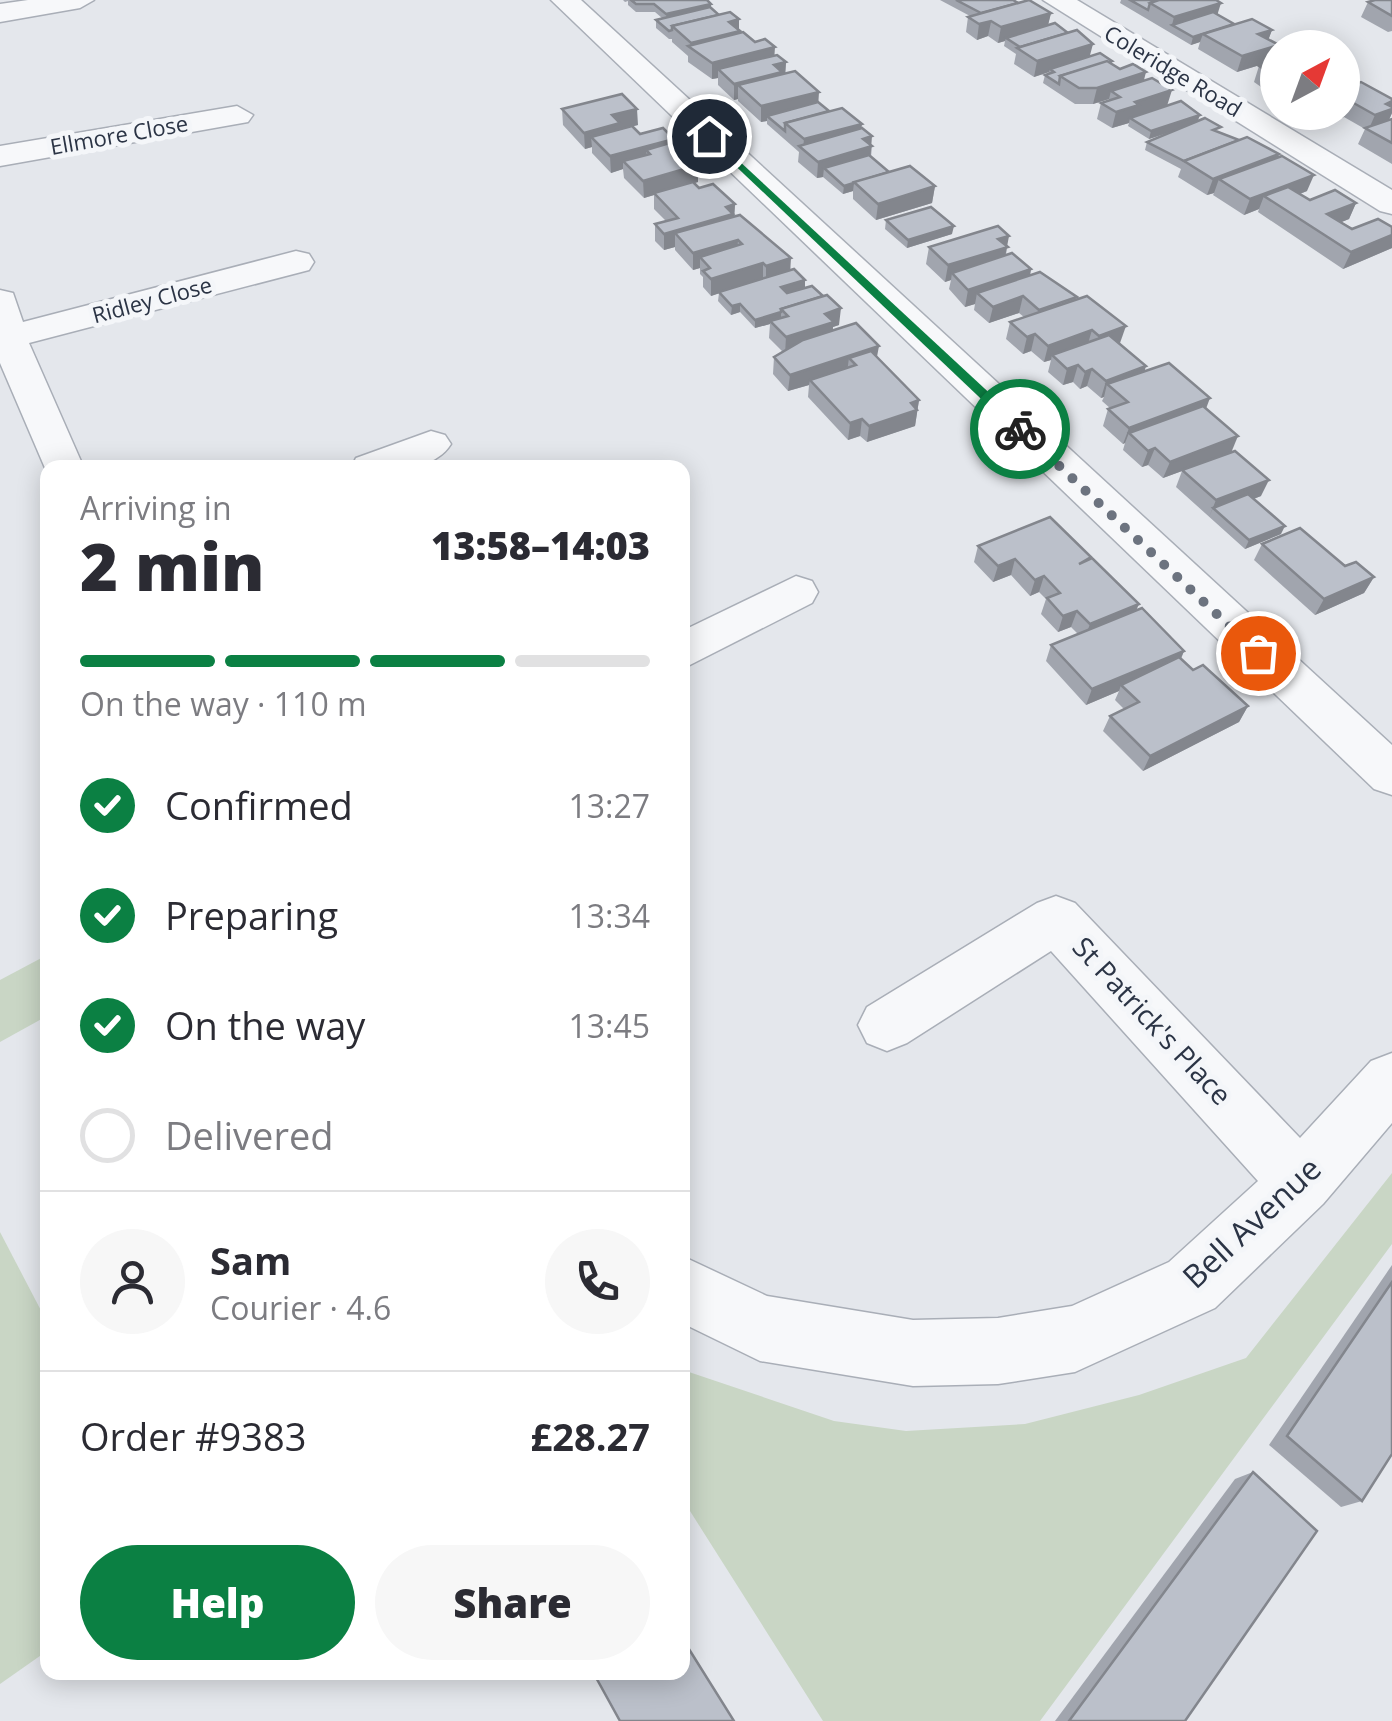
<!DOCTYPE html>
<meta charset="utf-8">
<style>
:root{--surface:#fff;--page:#f7f7f7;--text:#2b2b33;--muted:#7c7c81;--line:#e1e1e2;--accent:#0b8043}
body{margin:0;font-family:"Open Sans",sans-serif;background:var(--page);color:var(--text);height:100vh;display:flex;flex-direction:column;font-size:38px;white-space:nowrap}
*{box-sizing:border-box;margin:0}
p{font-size:32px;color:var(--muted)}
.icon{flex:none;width:55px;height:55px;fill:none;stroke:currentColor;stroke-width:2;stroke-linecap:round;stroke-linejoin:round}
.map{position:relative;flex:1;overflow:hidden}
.details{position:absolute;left:40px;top:460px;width:650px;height:1220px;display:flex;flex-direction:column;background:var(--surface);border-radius:20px;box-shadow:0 5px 25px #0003}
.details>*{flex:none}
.needle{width:65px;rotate:41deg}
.fabs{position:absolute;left:1260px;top:30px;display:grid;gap:20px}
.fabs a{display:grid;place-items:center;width:100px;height:100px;border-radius:50%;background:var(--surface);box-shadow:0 5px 25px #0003;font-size:50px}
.pin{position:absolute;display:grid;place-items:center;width:85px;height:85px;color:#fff;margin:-42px;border:5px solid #fff;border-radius:50%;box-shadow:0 2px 10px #0007}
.courier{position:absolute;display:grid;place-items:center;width:100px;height:100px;margin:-50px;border:8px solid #0b8043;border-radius:50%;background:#fff;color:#222;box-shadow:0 2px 12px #0007}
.head em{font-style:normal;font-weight:800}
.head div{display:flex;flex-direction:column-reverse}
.head{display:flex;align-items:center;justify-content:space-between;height:170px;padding:0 40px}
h1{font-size:65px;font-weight:800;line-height:75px}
.bar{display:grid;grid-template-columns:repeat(4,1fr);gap:15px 10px;align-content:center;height:120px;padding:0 40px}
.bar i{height:12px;border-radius:8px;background:var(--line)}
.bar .on{background:var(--accent)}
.bar p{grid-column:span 4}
.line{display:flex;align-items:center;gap:25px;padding:0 40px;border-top:2px solid var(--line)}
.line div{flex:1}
.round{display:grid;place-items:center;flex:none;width:105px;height:105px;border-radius:52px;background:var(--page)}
ol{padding:0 40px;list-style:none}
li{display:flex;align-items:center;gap:30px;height:110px}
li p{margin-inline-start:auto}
li .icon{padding:10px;border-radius:50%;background:var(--accent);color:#fff;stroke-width:4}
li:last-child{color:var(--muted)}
li i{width:55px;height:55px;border:5px solid var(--line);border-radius:50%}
.button{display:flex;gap:20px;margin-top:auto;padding:20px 40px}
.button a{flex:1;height:115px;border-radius:60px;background:var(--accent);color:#fff;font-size:40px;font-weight:800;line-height:115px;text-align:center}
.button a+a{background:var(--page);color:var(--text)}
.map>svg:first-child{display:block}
.green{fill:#c9d6c5}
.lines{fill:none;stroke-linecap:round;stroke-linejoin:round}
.minor-casing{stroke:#a9aeb7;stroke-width:3}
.minor{fill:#f7f8fa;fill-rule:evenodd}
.wall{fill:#a1a5ae}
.shaded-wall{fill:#83868d}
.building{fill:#bbc0ca;stroke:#83868d;stroke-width:2.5}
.route{fill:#0b8043}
.done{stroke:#6c737f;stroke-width:10;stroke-dasharray:0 18}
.labels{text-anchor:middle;stroke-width:10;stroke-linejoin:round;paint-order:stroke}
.far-street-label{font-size:22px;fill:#2b3445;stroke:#f4f6f9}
.street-label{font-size:28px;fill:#2b3445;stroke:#f4f6f9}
.near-street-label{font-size:32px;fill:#2b3445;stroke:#f4f6f9}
</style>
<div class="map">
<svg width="1392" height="1721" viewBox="0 0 1392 1721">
<rect width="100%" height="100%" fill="#e4e7ec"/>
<!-- green -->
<g class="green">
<path d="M47,955v61l-47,26v-62z"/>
<path d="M1392,1173v71l-352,477h-217l-140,-221v-130l151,51 72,10 119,-7 114,-29 107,-37z"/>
<path d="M0,1232l47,90v329l-47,33z"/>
</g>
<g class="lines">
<defs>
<g id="minor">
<path d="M28,0h66l-14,8 -80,14v-18z"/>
<path d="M551,0h30l811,745v50l-18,-6z"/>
<path d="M1043,0h34l315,190v24l-12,-3z"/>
<path d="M237,106l16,9 -5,7 -248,44v-20z"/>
<path d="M296,251l13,3 5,8 -5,8 -280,73 55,125h-36v7l-48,-112v-73l13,3 10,29z"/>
<path d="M431,431l14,4 6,9c-19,31 -69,24 -100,24l5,-10z"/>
<path d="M796,576l16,5 6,11 -6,11 -130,66v-38z"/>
<path d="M1056,896l19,7 225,235 71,-77 21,-8v70l-69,81 -108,104 -140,64 -77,12 -85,2 -153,-25 -78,-38v-67l85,40 146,24 85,-2 74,-12 97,-44 89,-81 -207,-230 -144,92 -20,8 -20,-8 -9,-18 9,-18 170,-104z"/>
</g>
</defs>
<!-- minor casing -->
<use href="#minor" class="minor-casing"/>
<!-- minor -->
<use href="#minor" class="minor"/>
</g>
<!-- wall -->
<g class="wall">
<path d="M623,0h84l4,8 8,7 20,4v14l47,29 -1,12 44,37 32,17 11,18 -1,11 18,15 46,14 -3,17 -56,17 -23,-21v-8l-10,3 -20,-17 -6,1 -19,-16 1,-10 -32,-28v-3l-6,1 -23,-21v-2l-4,1 -16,-15v-7l-6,1 -24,-17v-6l-16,-14v-3h-3l-13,-11v-8l6,-2 -7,-6h-19l-8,-7v-4l-3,1z"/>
<path d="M940,0h73l38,13 -3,12 42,31 22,5v3l32,17 24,25 51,26 60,22 -1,3 29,34 -7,3 10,6 46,3 -7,16 -8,3 51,26 -49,21 -85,-57 1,-3 -15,6 -31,-20 1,-2 -7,2 -29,-18 3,-8 -36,-19 2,-8 21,-9 -19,6 -21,-13 1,-3 -17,5 -15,-9 4,-16 8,-2v-2l-16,5h-18l-32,-21 2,-8 4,-3 -15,5 -20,-13 2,-10 -12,-8 1,-5 -7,2 -10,-7 -11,4 -11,-8 2,-15 2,-1z"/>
<path d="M1121,0h95l2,15 16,9 38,6 -4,10 5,21 -36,11 -39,-23 2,-7 -9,3 -71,-42z"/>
<path d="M1392,0v31l-4,1 -27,-15 7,-15z"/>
<path d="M1278,60v39l-24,-17 5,-16z"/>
<path d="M1342,71l13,7 -3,7 40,14v14l-3,7 3,-1v45l-34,-20 7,-15 -21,-12 -19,7 -17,-10 1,-2h33z"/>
<path d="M562,109l76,16 -6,1 8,8 34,5v4l24,22v17l-4,1 5,5 36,16 -1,12 56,54 49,55 -6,2v3l44,27 42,43 -4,26 -48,16 -7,-6 -12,4 -40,-43 1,-12 -21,6 -15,-17 1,-17 9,-5 -14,-14 1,-14 -15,4 -15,-16 -9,3 -13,-14 1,-8 -8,3 -8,-9v-10l-3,-3v-6l-7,2 -18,-20v-3l-11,3 -9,-9v-17l11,-3 -12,-12v-14l-10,3 -20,-20 -1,-9 -12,4 -19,-20v-6l-7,2 -22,-24z"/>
<path d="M886,220l66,14 -45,14 -22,-19z"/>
<path d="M1007,246l-1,9 25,14 -1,7 47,21 -1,2 44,44h-1l26,28 61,38 25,43 30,44 -8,3 28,35 -36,15 -69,-62 6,-16 -19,7 -15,-13 -6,2 -19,-17 2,-7 -2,1 -20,-18 5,-17h3l-9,-8 2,-4 -3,1 -14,-12 -7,3 -7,-7 -10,3 -15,-13 3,-12 -7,2 -13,-11 -8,3 -17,-15 4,-17 14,-5 -5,-4 -30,10 -15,-13 1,-6 -10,3 -16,-18 2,-9 -6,2 -19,-18 3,-17z"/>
<path d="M1262,544l83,22 29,11 -10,16 -49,22 -61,-55z"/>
<path d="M978,546l113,11 -1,2 46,51 48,41 -3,8 12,11 55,36 -9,16 -96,49 -40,-40 7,-15 14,-7 -9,-9 4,-9 -33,14 -40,-44 5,-16 27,-11 -7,-7 -13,5 -17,-18 5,-15 -7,-7 -9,4 -19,-21 -18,7 -19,-20z"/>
<path d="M1392,1265v189l-30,47 -21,6 -72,-62z"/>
<path d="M1253,1472l-68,249h-130l180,-242z"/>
</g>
<!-- shaded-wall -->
<g class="shaded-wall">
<path d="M1221,3l-5,16 -44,6 2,-8z"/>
<path d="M711,4v8l-44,10 -1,-8z"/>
<path d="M1051,13l-4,16 -41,9 -1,3 -7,2 3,-16z"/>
<path d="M1021,14l-30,8 -3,14 -11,4 2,-16z"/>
<path d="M739,19v27l-48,3v-6l38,-21z"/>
<path d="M1272,30l-6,16 -8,-12z"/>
<path d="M1203,34l-3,8 -9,3 2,-8z"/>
<path d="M1093,44l-4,15 -39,10 -1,3 -15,5 3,-16z"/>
<path d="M1279,45l-6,16 -36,11 5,-16z"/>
<path d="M775,47l-1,15 -56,7v9l-6,1v-16z"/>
<path d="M786,62l-1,16 -47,7v14l-4,1v-16l40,-19z"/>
<path d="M1146,72l-4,16 -31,3 -2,8 -16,5 4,-16z"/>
<path d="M1355,78l-6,16 -7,2v-14z"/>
<path d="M1172,90l-5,16 -37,12 -1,5 -17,5 4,-16 19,-10z"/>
<path d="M819,92l-1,16 -51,8v5l-6,1v-16z"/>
<path d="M1350,101l-6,16 -19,7 5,-12h12v-8z"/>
<path d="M1392,101v12l-5,11 -19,7 7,-16 11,-11z"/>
<path d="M637,109l1,16 -47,12 1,10 -7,2 -1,-16 28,-18z"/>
<path d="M1200,115l-3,8 -48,16 2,-8z"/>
<path d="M862,124l-2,16 -57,9 1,-10z"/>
<path d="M872,136l-2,27 -46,5 -1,9 -6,1 1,-16 45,-23z"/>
<path d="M674,139v16l-24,-1 -4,-4 1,13 -24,-2v8l-12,4 -1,-17z"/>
<path d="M1279,154l-6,16 -54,9 -5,14 -7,2 6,-16z"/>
<path d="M698,165v17l-54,16 -1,-17z"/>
<path d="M1314,175l-7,16 -31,12 -12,-7 -5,13 -15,6 6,-16z"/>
<path d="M854,183l-1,8 -10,3 1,-8z"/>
<path d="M935,186l-3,17 -56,17 2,-16z"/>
<path d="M1356,203l-7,16 -29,12 7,-17z"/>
<path d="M735,204l-1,17 -59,12v14l-11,3v-16z"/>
<path d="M954,226l-2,8 -45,14 1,-8z"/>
<path d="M1392,235v13l-49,21 8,-17z"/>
<path d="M1009,236l-5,27 -52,10 -1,7 -6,2 3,-17 50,-26z"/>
<path d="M738,240l-1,16 -37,1v11l-7,2v-17z"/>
<path d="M791,258l-1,17 -24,7v-16z"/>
<path d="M763,263v16l-52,17v-17z"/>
<path d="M1031,269l-3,17 -51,7 -2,11 -10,3 3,-17z"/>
<path d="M805,280v8l-24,8v-9z"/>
<path d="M1023,296l-4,17 -30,10 4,-16z"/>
<path d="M740,304v8l-9,3 1,-9z"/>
<path d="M841,308l-2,17 -6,2 -1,12 -47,15 1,-17 39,-23z"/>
<path d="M781,312v8l-11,1v3l-15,4v-8z"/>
<path d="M1126,326l-6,17 -26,10 5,-17z"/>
<path d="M1092,330l-5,17 -35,8 -1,5 -7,2 4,-16z"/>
<path d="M1035,334l-4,17 -8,3 4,-17z"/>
<path d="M879,346l-3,16 -20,3 -7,-7 -2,14 -37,8 -1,5 -21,6 2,-16z"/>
<path d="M1078,365l-5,17 -10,3 4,-16z"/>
<path d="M1146,366l-5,17 -34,1 -3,13 -3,1 5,-17z"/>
<path d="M1092,369l-5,17 -7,3 5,-17z"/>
<path d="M1210,398l-6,16 -75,19 -4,10 -2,1 6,-16z"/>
<path d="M919,400l-4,26 -48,16 2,-16 42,-23z"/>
<path d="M862,419l-2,17 -12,4 2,-17z"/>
<path d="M1238,436l-7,17 -68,25 7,-16z"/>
<path d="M1155,448l-7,17 -6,2 6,-16z"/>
<path d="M1269,480l-8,16 -43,17 -5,-5 -4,9 7,-17z"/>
<path d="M1285,526l-4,8 -36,15 4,-9z"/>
<path d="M1015,559l-4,16 -18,7 5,-16z"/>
<path d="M1044,576l-5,16 -9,4 5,-16z"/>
<path d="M1374,577l-10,16 -49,22 9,-16z"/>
<path d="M1139,604l-7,16 -48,20 6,-16z"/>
<path d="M1077,611l-6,16 -13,5 5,-16z"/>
<path d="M1184,651l-7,16 -56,18 -2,6 -33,14 6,-16z"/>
<path d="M1248,706l-9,16 -96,49 7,-15z"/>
</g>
<!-- building -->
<g class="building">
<path d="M631,0h76l4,4 -45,10 -12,-10h-18z"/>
<path d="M956,0h57l5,3 -37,10z"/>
<path d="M1029,0l22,13 -50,14 -10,-6 -12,3 -11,-7z"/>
<path d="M1130,0h29l-9,3 -2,7z"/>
<path d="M1159,0h57l5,3 -47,14 -24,-14z"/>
<path d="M1375,0h17v16l-24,-14z"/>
<path d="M710,7l9,8 -47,11v4l-3,1 -13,-11z"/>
<path d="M730,12l9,7 -10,3 11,9 -49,12 -19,-17z"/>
<path d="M1213,12l21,12 -41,13 -21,-12z"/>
<path d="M1252,19l20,11 -14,4 21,11 -37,11 -39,-22z"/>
<path d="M1055,23l13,10 -48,14 -14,-9z"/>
<path d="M1077,30l16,14 -56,17 -20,-13z"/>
<path d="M743,32l12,10 10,-3 10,8 -63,16 -24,-17z"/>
<path d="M1100,53l12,8 -52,15 -1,8 -14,-9 9,-3 -4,-3z"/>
<path d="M777,55l9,7 -12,3 8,7 -48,12 -16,-15z"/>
<path d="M1278,60v19l-19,-13z"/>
<path d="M1107,61l13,8 13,-5 13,8 -49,16h-18l-19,-12z"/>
<path d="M795,71l24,21 -58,14 -23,-21z"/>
<path d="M1342,71l13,7 -13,4z"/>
<path d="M1152,78l20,12 -37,12 4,3 -23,7 -15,-9 19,-6 -9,-6z"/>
<path d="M1361,82l31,17v2l-6,3 6,3v2l-17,6 -25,-14 -8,3v-16z"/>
<path d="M622,94l15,15 -25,6 8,8 -36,10 -22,-24z"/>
<path d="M1181,101l19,14 -49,16 -21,-13z"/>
<path d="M818,102l11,9 -44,12v8l-18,-15z"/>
<path d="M842,108l20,16 -58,15 -19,-16z"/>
<path d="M1205,118l16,9 -8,3 26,10 -55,21 2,1 -39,-20z"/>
<path d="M1392,119v24l-27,-15z"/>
<path d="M632,126l8,8 23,-6 11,11 -64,17 -19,-19z"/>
<path d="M862,128l10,8 -9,3 9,7 -54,16 -19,-16z"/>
<path d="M1247,137l32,17 -66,25 -29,-18z"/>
<path d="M673,142l25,23 -55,16 -20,-20 27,-7 -4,-4z"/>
<path d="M869,155l20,17 -45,14 -20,-18z"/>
<path d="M1282,156l32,19 -64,24 -31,-20z"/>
<path d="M910,166l25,20 -57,18 -24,-22z"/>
<path d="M693,182l6,6 14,-4 22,20 -9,3 7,7 -69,20 -9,-10 23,-6 -24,-25z"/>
<path d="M1288,187l22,13 25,-10 21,13 -29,11 25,15 26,-10 14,8v8l-41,17 -87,-56z"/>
<path d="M931,207l23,19 -46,14 -22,-20z"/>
<path d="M740,215l51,43 -25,8 -3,-3 -52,16 -8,-8 7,-3 -10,-11 42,-13 -4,-4 -45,13 -18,-20z"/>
<path d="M998,226l11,10 -11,3 10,8 -60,18 -19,-18z"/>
<path d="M1012,253l19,16 -63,21 -16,-17z"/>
<path d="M794,269l11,11 -24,7 6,6 25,-7 11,10 -42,13v3l-26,8 -15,-16 -8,2 -13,-14z"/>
<path d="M1040,272l37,25 -38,13 -16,-14 -30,11 -16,-14z"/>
<path d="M827,295l14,13 -16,6 9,8 -48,15 -16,-16 18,-5 -7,-7z"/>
<path d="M1087,296l39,30 -27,10 -7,-6 -44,16 -13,-12 -8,3 -17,-15z"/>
<path d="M856,323l23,23 -89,29 -16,-18 29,-17z"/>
<path d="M1109,335l37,31 -40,15 -14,-12 -7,3 -7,-7 -11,4 -15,-14z"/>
<path d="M871,351l48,49 -8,3 6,7 -48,16 -7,-7 -12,4 -40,-43 46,-15 -7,-7z"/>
<path d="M1169,363l41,35 -81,30 -21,-19 20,-7 -21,-18z"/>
<path d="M1203,406l35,30 -68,26 -15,-14 -7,3 -19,-18z"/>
<path d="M1235,451l34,29 -53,20 -34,-30z"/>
<path d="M1248,494l37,32 -36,14 -36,-32z"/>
<path d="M1050,517l41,40 -12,7 13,-6 47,46 -49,20 -13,-13 -14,5 -16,-18 13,-5 -16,-17 -9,4 -20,-21 -17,7 -20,-20z"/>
<path d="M1300,528l45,38 11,-4 18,15 -50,22 -62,-55z"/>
<path d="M1142,608l42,43 -92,38 -41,-44z"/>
<path d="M1179,657l14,13 10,-5 45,41 -98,50 -40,-40 29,-14 -18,-17z"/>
<path d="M1392,1282v172l-30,47 -75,-65z"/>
<path d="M1253,1472l64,59 -132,190h-116z"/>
<path d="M682,1638l52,83h-114l-27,-49h89z"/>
</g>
<!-- route -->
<path class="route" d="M709,133l316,293v6h-9l-310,-294z"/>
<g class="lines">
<!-- done -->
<path class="done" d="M1020,429l238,224"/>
</g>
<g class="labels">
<!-- far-street labels -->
<g class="far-street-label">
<text transform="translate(1173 71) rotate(31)" y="8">Coleridge Road</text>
<text transform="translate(119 135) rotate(-10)" y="8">Ellmore Close</text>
<text transform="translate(152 300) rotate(-15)" y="8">Ridley Close</text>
</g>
<!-- street labels -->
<g class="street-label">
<text transform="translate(1152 1021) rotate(47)" y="10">St Patrick's Place</text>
</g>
<!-- near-street labels -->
<g class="near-street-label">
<text transform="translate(1252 1223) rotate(-43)" y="11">Bell Avenue</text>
</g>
</g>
</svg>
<div class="fabs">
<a><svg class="needle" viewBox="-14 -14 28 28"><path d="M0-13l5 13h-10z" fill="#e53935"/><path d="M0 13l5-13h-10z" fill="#7c7c81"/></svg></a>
</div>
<div class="pin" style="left:1258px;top:653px;background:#ea580c"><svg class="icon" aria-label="bag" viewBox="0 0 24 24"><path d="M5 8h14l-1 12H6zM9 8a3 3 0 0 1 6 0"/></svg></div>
<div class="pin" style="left:709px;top:136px;background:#1f2937"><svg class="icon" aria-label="home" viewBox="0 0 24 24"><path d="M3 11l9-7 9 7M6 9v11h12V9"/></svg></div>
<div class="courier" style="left:1020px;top:429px"><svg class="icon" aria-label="bike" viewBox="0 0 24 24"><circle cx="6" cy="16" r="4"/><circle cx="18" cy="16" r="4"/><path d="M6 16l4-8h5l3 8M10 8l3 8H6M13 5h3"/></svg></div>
<section class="details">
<div class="head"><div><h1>2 min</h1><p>Arriving in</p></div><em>13:58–14:03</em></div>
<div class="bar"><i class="on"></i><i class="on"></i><i class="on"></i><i></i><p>On the way · 110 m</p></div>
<ol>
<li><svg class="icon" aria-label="check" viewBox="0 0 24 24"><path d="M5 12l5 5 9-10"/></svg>Confirmed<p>13:27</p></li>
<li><svg class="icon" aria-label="check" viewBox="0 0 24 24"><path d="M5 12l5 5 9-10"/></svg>Preparing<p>13:34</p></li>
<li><svg class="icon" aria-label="check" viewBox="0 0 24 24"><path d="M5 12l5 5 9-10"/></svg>On the way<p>13:45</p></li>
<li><i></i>Delivered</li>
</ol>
<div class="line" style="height:180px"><a class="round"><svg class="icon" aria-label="person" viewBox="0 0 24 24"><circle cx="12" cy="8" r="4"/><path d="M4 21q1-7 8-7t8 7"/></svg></a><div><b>Sam</b><p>Courier · 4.6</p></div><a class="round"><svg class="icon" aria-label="phone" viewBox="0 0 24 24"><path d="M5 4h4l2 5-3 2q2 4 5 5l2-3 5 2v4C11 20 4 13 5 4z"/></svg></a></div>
<div class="line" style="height:130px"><div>Order #9383</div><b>£28.27</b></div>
<div class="button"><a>Help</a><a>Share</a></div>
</section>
</div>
